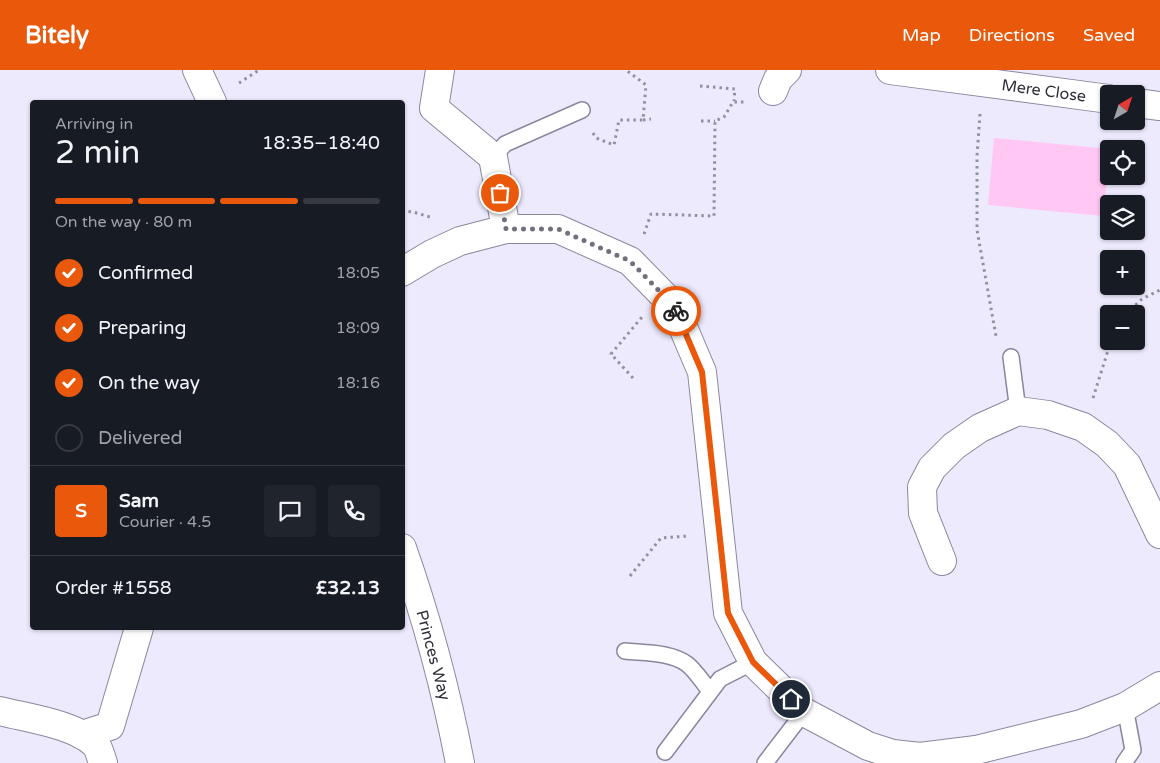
<!DOCTYPE html>
<meta charset="utf-8">
<style>
:root{--surface:#171b24;--page:#20242c;--text:#f1f3f6;--muted:#9ea1a6;--line:#363941;--accent:#ea580c}
body{margin:0;font-family:"Varela Round",sans-serif;background:var(--page);color:var(--text);height:100vh;display:flex;flex-direction:column;font-size:19px;white-space:nowrap}
*{box-sizing:border-box;margin:0}
p{font-size:16px;color:var(--muted)}
.icon{flex:none;width:28px;height:28px;fill:none;stroke:currentColor;stroke-width:2;stroke-linecap:round;stroke-linejoin:round}
.map{position:relative;flex:1;overflow:hidden}
.panel{position:absolute;left:30px;top:30px;width:375px;height:530px;display:flex;flex-direction:column;background:var(--surface);border-radius:5px;box-shadow:0 1px 4px #0004}
.panel>*{flex:none}
.needle{width:32px;rotate:39deg}
.tools{position:absolute;left:1100px;top:15px;display:grid;gap:10px}
.tools a{display:grid;place-items:center;width:45px;height:45px;border-radius:5px;background:var(--surface);box-shadow:0 1px 4px #0004;font-size:25px}
.pin{position:absolute;display:grid;place-items:center;width:42px;height:42px;color:#fff;margin:-21px;border:2px solid #fff;border-radius:50%;box-shadow:0 1px 5px #0007}
.courier{position:absolute;display:grid;place-items:center;width:50px;height:50px;margin:-25px;border:4px solid #ea580c;border-radius:50%;background:#fff;color:#222;box-shadow:0 1px 6px #0007}
.overview em{font-style:normal;font-weight:600}
.overview div{display:flex;flex-direction:column-reverse}
.overview{display:flex;align-items:center;justify-content:space-between;height:85px;padding:0 25px}
h1{font-size:32px;font-weight:600;line-height:38px}
.bar{display:grid;grid-template-columns:repeat(4,1fr);gap:8px 5px;align-content:center;height:60px;padding:0 25px}
.bar i{height:6px;border-radius:4px;background:var(--line)}
.bar .current{background:var(--accent)}
.bar p{grid-column:span 4}
.line{display:flex;align-items:center;gap:12px;padding:0 25px;border-top:1px solid var(--line)}
.line div{flex:1}
.round{display:grid;place-items:center;flex:none;width:52px;height:52px;border-radius:5px;background:var(--page)}
ol{padding:0 25px;list-style:none}
li{display:flex;align-items:center;gap:15px;height:55px}
li p{margin-inline-start:auto}
li .icon{padding:5px;border-radius:50%;background:var(--accent);color:#fff;stroke-width:4}
li:last-child{color:var(--muted)}
li i{width:28px;height:28px;border:2px solid var(--line);border-radius:50%}
header{display:flex;align-items:center;gap:30px;box-sizing:border-box;height:70px;padding:0 25px;background:var(--accent);color:#fff}
header strong{font-size:24px}
nav{display:flex;gap:28px;margin-inline-start:auto;font-size:18px}
.map>svg:first-child{display:block}
.green{fill:#ffc7f3}
.lines{fill:none;stroke-linecap:round;stroke-linejoin:round}
.lane-casing{stroke:#8b869d;stroke-width:18}
.street-casing{stroke:#8b869d;stroke-width:30}
.path{stroke:#928f9e;stroke-width:3;stroke-dasharray:2.5 4;stroke-linecap:butt}
.lane{stroke:#fff;stroke-width:15}
.street{stroke:#fff;stroke-width:28}
.done{stroke:#72707d;stroke-width:5;stroke-dasharray:0 9}
.route{stroke:#ea580c;stroke-width:6}
.labels{text-anchor:middle;stroke-width:4;stroke-linejoin:round;paint-order:stroke}
.street-label{font-size:16px;fill:#302e38;stroke:#fff}
</style>
<header>
<strong>Bitely</strong>
<nav><a>Map</a><a>Directions</a><a>Saved</a></nav>
</header>
<div class="map">
<svg width="1160" height="693" viewBox="0 0 1160 693">
<rect width="100%" height="100%" fill="#eeeafe"/>
<!-- green -->
<path class="green" d="M994,68l116,11 -7,67 -115,-11z"/>
<g class="lines">
<defs>
<g id="lane">
<path d="M493,87l12,-13 77,-34"/>
<path d="M1011,287l7,54"/>
<path d="M625,581c20,2 46,1 62,13 9,7 16,19 23,27"/>
<path d="M665,682l55,-73 33,-17"/>
<path d="M765,693l39,-51"/>
<path d="M1124,693l9,-13 -8,-43"/>
</g>
<g id="street">
<path d="M197,0l15,32"/>
<path d="M440,0l-6,38 59,49 13,72"/>
<path d="M890,0l219,29"/>
<path d="M773,21l5,-12 9,-9"/>
<path d="M1136,33l24,3"/>
<path d="M402,202l30,-18 28,-13 46,-12h52l72,32 44,45 28,66 26,241 25,49 51,50 64,34 25,8 27,3 56,-7 105,-26 44,-17 35,-21"/>
<path d="M402,478c25,71 44,142 58,215"/>
<path d="M942,491l-19,-48 -1,-26 10,-19 22,-22 26,-18 38,-17 30,4 35,12 24,17 20,21 33,69"/>
<path d="M0,641c27,7 76,13 96,34 3,4 5,12 7,18"/>
<path d="M82,665l28,-9 29,-98"/>
</g>
</defs>
<!-- lane casing -->
<use href="#lane" class="lane-casing"/>
<!-- street casing -->
<use href="#street" class="street-casing"/>
<!-- path -->
<g class="path">
<path d="M239,13l20,-13"/>
<path d="M700,16l35,3 -1,12"/>
<path d="M980,44l-3,42v74l19,106"/>
<path d="M643,50l8,-1"/>
<path d="M701,51h14"/>
<path d="M593,63l3,5 18,7 5,-25h24l3,-35 -20,-15"/>
<path d="M402,141l11,1 20,6"/>
<path d="M644,164l7,-20 63,2 1,-95 9,-4 9,-15h12"/>
<path d="M1126,244l16,-15 18,-9"/>
<path d="M633,308l-22,-24 31,-37"/>
<path d="M1093,328l18,-57"/>
<path d="M630,506l31,-38 27,-2"/>
</g>
<!-- lane -->
<use href="#lane" class="lane"/>
<!-- street -->
<use href="#street" class="street"/>
</g>
<g class="lines">
<!-- done -->
<path class="done" d="M500,123l6,36h52l72,32 44,45 2,5"/>
<!-- route -->
<path class="route" d="M676,241l26,61 26,241 25,49 38,37"/>
</g>
<g class="labels">
<!-- street labels -->
<g class="street-label">
<text transform="translate(1044 20) rotate(8)" y="6">Mere Close</text>
<text transform="translate(434 585) rotate(75)" y="6">Princes Way</text>
</g>
</g>
</svg>
<div class="tools">
<a><svg class="needle" viewBox="-14 -14 28 28"><path d="M0-13l5 13h-10z" fill="#e53935"/><path d="M0 13l5-13h-10z" fill="#9ea1a6"/></svg></a>
<a><svg class="icon" aria-label="locate" viewBox="0 0 24 24"><circle cx="12" cy="12" r="6"/><path d="M12 2v4M12 18v4M2 12h4M18 12h4"/></svg></a>
<a><svg class="icon" aria-label="layers" viewBox="0 0 24 24"><path d="M12 4l9 5-9 5-9-5zM3 14l9 5 9-5"/></svg></a>
<a>+</a>
<a>−</a>
</div>
<div class="pin" style="left:500px;top:123px;background:#ea580c"><svg class="icon" aria-label="bag" viewBox="0 0 24 24"><path d="M5 8h14l-1 12H6zM9 8a3 3 0 0 1 6 0"/></svg></div>
<div class="pin" style="left:791px;top:629px;background:#1f2937"><svg class="icon" aria-label="home" viewBox="0 0 24 24"><path d="M3 11l9-7 9 7M6 9v11h12V9"/></svg></div>
<div class="courier" style="left:676px;top:241px"><svg class="icon" aria-label="bike" viewBox="0 0 24 24"><circle cx="6" cy="16" r="4"/><circle cx="18" cy="16" r="4"/><path d="M6 16l4-8h5l3 8M10 8l3 8H6M13 5h3"/></svg></div>
<section class="panel">
<div class="overview"><div><h1>2 min</h1><p>Arriving in</p></div><em>18:35–18:40</em></div>
<div class="bar"><i class="current"></i><i class="current"></i><i class="current"></i><i></i><p>On the way · 80 m</p></div>
<ol>
<li><svg class="icon" aria-label="check" viewBox="0 0 24 24"><path d="M5 12l5 5 9-10"/></svg>Confirmed<p>18:05</p></li>
<li><svg class="icon" aria-label="check" viewBox="0 0 24 24"><path d="M5 12l5 5 9-10"/></svg>Preparing<p>18:09</p></li>
<li><svg class="icon" aria-label="check" viewBox="0 0 24 24"><path d="M5 12l5 5 9-10"/></svg>On the way<p>18:16</p></li>
<li><i></i>Delivered</li>
</ol>
<div class="line" style="height:90px"><b class="round" style="background:var(--accent);color:#fff">S</b><div><b>Sam</b><p>Courier · 4.5</p></div><a class="round"><svg class="icon" aria-label="chat" viewBox="0 0 24 24"><path d="M4 5h16v11H9l-5 4z"/></svg></a><a class="round"><svg class="icon" aria-label="phone" viewBox="0 0 24 24"><path d="M5 4h4l2 5-3 2q2 4 5 5l2-3 5 2v4C11 20 4 13 5 4z"/></svg></a></div>
<div class="line" style="height:65px"><div>Order #1558</div><b>£32.13</b></div>
</section>
</div>
